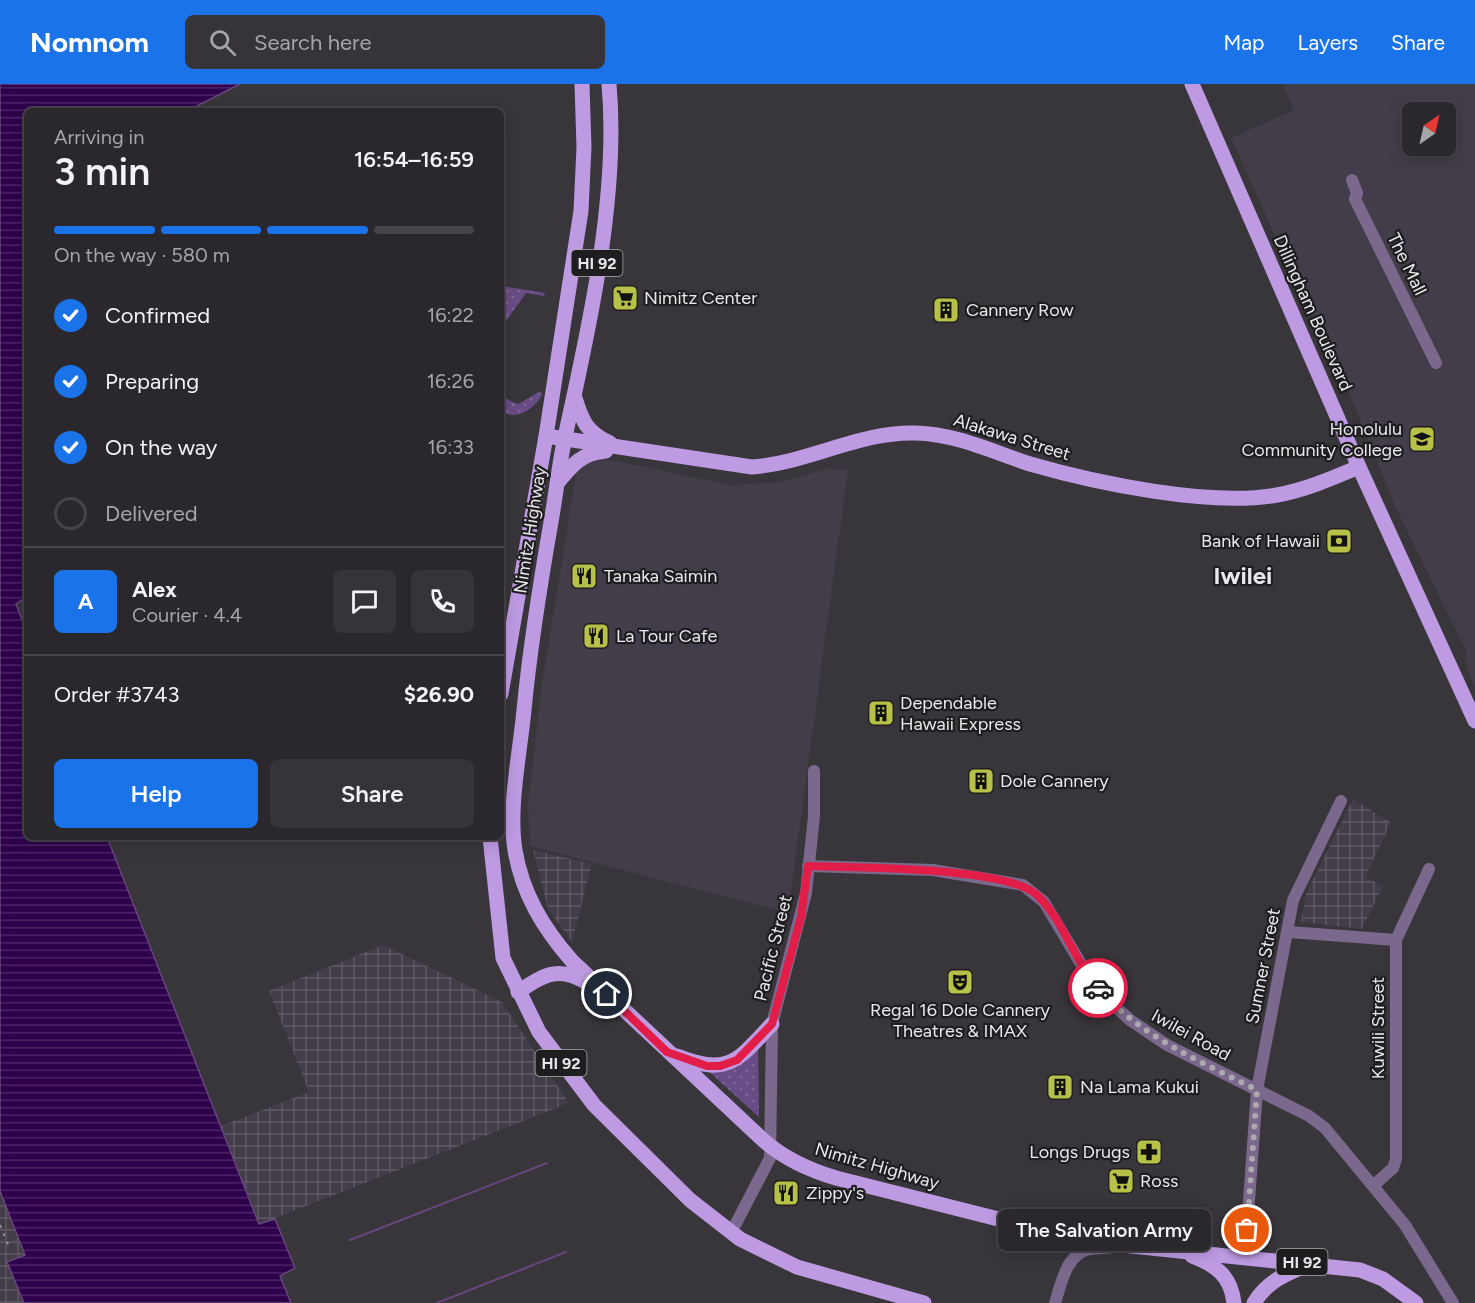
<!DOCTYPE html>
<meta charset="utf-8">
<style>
:root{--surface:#2a282c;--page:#363438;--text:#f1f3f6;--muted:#a5a6a9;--line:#464448;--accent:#1a73e8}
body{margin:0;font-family:Figtree,sans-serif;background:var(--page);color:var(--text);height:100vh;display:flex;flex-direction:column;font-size:22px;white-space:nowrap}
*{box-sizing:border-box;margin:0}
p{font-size:20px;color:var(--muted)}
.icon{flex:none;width:33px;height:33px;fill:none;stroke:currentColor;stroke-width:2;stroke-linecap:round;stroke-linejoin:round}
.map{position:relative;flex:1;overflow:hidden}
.side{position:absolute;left:24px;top:24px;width:480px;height:732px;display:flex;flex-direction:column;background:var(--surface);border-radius:9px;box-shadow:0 3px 15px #0003,0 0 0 2px var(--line)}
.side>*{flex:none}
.needle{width:39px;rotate:34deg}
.buttons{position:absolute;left:1402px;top:18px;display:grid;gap:12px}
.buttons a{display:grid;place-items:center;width:54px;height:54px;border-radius:9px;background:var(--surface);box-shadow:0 3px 15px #0003,0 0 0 2px var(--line);font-size:30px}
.pin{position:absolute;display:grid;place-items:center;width:51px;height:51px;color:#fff;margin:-26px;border:3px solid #fff;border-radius:50%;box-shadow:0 2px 6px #0007}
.courier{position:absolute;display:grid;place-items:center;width:60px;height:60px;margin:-30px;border:4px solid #e11d48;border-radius:50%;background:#fff;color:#222;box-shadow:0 2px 8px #0007}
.bubble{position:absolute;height:42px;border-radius:9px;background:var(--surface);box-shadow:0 3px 15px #0003,0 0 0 2px var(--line);font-size:20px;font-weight:600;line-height:42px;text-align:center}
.overview em{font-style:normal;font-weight:600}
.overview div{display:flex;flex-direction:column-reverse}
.overview{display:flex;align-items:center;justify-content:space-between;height:102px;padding:0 30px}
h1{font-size:39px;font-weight:600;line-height:45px}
.bar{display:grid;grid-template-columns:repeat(4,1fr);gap:9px 6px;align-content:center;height:72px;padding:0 30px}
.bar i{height:8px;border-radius:4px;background:var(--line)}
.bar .on{background:var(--accent)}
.bar p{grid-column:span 4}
.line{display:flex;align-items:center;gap:15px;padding:0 30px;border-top:2px solid var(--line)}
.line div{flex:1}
.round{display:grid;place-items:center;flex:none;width:63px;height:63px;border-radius:9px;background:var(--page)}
ol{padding:0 30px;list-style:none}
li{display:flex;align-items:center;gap:18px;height:66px}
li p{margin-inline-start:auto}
li .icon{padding:6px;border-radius:50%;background:var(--accent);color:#fff;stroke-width:4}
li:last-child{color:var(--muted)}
li i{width:33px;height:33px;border:3px solid var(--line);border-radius:50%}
.action{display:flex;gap:12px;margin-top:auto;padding:12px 30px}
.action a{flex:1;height:69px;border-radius:9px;background:var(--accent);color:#fff;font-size:24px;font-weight:600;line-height:69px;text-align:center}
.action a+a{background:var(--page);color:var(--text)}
header{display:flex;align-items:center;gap:36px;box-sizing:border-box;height:84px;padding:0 30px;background:var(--accent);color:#fff}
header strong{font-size:28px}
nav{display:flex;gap:33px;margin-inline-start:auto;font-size:21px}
.search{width:420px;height:54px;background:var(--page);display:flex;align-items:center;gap:15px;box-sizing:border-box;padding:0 21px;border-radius:9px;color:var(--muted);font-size:22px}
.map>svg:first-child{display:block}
.built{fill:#433d49;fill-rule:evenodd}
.industrial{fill:url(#industrial-grid)}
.grass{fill:url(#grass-dots)}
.water{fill:url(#water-rules);stroke:#66467c;stroke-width:1.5}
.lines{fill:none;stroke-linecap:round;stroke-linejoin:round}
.stream{stroke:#66467c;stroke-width:2}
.minor{stroke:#7a698c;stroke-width:12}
.major{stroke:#bd9ae2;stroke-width:15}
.rail{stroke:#918e93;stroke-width:2;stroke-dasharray:3 6;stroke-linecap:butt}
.done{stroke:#aca9ae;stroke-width:6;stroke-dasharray:0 10.8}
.route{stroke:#e11d48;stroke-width:8}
.labels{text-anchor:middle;stroke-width:4.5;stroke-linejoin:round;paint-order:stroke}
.shield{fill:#1e1d20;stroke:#adabaf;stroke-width:1.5}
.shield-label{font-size:16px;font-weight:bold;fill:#eae8ec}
.street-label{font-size:18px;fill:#eae8ec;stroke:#1e1d20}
.poi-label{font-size:18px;fill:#eae8ec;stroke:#1e1d20;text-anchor:start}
.district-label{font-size:24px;font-weight:bold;fill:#eae8ec;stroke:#1e1d20}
</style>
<header>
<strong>Nomnom</strong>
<div class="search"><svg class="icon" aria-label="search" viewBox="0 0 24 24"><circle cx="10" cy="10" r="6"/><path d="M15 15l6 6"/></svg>Search here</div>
<nav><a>Map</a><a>Layers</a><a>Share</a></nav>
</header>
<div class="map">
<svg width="1475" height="1219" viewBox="0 0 1475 1219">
<defs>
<pattern id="industrial-grid" width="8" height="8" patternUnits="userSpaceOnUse" patternTransform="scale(1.5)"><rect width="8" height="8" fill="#433d49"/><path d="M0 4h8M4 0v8" fill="none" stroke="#5e5963"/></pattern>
<pattern id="grass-dots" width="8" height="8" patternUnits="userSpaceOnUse" patternTransform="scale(1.5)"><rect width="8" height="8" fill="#694c85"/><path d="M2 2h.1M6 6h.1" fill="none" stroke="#7f6696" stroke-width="1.8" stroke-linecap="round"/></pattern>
<pattern id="water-rules" width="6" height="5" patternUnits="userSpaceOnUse" patternTransform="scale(1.5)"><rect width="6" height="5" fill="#2e004c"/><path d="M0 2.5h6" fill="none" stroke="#4c2566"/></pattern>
</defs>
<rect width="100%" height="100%" fill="#38353b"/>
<!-- built -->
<g class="built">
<path d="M1285,0h190v604l-8,-20 -1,-17 -71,-145 -54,-133 -53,-109 -57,-126 63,-28 -11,-25zM1413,28h33v34h-33z"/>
<path d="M600,374l132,27 50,-3 46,-14 20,2 -60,443 -258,-67 -2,-39 13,-117 35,-216 9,-9z"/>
</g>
<!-- industrial -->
<g class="industrial">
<path d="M1353,715l38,24 -26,54 18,9 -21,43 -61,-7 5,-28z"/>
<path d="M533,766l59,14 -20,78 -24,-33z"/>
<path d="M383,861l119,57 67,101 -309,121 -39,-98 88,-34 -40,-101z"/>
<path d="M0,1107l25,64 -18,7 17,41h-24z"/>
</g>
<!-- grass -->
<g class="grass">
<path d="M502,202l43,7 -1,3 -18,-3 -25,35z"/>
<path d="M501,305l3,9 14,6 23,-13 1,4c-7,13 -26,27 -41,16z"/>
<path d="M758,958l1,75 -53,-48z"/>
</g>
<!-- water -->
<path class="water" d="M0,0h240l-53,27h-160v486l-11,7 11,29v204h80l152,387 16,-5 20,49 -15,8 11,27h-267l-17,-41 18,-7 -25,-64z"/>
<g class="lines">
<!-- stream -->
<g class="stream">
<path d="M350,1156l197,-77"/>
<path d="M437,1219l129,-51"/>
</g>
<!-- minor -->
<g class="minor">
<path d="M1352,96l5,13 -2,6 81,164"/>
<path d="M808,782l125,4 90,15 21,17 42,70 20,26 24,22 37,25 142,71 16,12 80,97 48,78"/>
<path d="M1289,848l107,8"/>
<path d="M1374,1101l19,-17 3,-9v-219l33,-71"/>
<path d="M731,1149l39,-75 2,-134 34,-131 8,-77v-45"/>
<path d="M1245,1172l12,-166 36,-190 48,-99"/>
<path d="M1055,1219c6,-18 11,-50 35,-54 8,-1 16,-1 24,-2"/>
</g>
<!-- major -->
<g class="major">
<path d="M609,0c10,111 -20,245 -44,353 -6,28 -9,57 -14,85 -11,63 -21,125 -27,188 -4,43 -16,98 -9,140 7,43 28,78 57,111l190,178c21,19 47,31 74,39l233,59 53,8 238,25 23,9 33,24"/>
<path d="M1192,0l167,383 116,254"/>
<path d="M575,314c7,23 12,35 35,45"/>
<path d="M546,352l206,31c56,-4 108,-36 164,-34 40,1 77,19 114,31 66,19 180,43 247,31 28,-5 56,-17 82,-28"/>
<path d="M558,398c15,-18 24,-29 48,-31"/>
<path d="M501,610l45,-258 35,-225 3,-64 -2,-63"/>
<path d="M490,753l13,121 36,74 55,73 96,95 50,39 57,28 127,36"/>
<path d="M518,908c27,-18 41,-27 71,-8"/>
<path d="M677,972c52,21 61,4 95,-32"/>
<path d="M1192,1172c24,9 39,20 42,47"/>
<path d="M1254,1219c13,-22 32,-29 55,-39"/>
</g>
<!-- rail -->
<path class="rail" d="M0,1141l10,24"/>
</g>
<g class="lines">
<!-- done -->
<path class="done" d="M1098,904c43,49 102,73 159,102l-10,140"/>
<!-- route -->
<path class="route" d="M607,910l60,58 40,14h13l17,-6 35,-36 29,-107 7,-51c46,2 201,0 230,30 26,25 36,65 60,92"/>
</g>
<!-- icons -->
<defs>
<symbol id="supermarket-square" viewBox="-11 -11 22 22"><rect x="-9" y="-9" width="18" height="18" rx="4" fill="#b8c147" stroke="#1e1d20"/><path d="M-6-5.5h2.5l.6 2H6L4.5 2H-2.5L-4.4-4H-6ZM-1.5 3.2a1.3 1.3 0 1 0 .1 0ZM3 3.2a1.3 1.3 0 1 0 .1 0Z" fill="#111"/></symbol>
<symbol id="building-square" viewBox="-11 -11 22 22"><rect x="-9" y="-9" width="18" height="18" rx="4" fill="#b8c147" stroke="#1e1d20"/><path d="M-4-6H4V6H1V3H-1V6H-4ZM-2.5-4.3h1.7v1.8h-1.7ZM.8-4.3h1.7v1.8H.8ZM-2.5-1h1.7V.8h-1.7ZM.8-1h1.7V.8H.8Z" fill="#111"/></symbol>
<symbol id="university-square" viewBox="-11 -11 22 22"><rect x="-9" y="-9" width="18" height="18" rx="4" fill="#b8c147" stroke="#1e1d20"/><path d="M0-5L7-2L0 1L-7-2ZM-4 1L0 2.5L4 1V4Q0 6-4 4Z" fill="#111"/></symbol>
<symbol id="bank-square" viewBox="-11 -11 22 22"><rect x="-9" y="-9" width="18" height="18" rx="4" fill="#b8c147" stroke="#1e1d20"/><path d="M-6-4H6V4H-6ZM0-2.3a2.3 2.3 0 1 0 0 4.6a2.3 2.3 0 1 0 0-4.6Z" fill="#111"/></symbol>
<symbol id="restaurant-square" viewBox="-11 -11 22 22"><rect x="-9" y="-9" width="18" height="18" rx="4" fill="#b8c147" stroke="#1e1d20"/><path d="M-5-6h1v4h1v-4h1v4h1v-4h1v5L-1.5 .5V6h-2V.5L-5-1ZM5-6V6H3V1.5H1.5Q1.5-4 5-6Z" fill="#111"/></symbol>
<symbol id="theatre-square" viewBox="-11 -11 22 22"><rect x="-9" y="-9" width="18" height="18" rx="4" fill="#b8c147" stroke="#1e1d20"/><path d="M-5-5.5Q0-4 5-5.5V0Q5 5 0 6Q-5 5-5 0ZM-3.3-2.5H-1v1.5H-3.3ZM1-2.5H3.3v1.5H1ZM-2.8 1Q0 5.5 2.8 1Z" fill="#111"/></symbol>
<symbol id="pharmacy-square" viewBox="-11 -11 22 22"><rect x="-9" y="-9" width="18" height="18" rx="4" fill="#b8c147" stroke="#1e1d20"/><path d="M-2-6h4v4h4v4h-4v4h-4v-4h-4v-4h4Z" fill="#111"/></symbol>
</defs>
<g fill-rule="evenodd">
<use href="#supermarket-square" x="610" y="199" width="30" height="30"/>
<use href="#building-square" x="931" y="211" width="30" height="30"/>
<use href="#university-square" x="1407" y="340" width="30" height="30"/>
<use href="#bank-square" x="1324" y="442" width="30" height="30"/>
<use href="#restaurant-square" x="569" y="477" width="30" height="30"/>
<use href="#restaurant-square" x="581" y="537" width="30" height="30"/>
<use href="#building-square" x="866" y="614" width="30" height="30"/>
<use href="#building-square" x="966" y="682" width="30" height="30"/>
<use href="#theatre-square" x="945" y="883" width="30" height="30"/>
<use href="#building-square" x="1045" y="988" width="30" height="30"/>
<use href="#pharmacy-square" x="1134" y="1053" width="30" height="30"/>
<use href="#supermarket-square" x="1106" y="1082" width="30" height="30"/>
<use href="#restaurant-square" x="771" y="1094" width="30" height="30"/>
</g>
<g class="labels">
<!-- shield labels -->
<g class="shield">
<rect x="571.5" y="166" width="51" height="26" rx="4.5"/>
<rect x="535.5" y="966" width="51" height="26" rx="4.5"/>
<rect x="1276.5" y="1165" width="51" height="26" rx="4.5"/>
</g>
<g class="shield-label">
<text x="597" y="185">HI 92</text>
<text x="561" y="985">HI 92</text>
<text x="1302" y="1184">HI 92</text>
</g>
<!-- street labels -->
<g class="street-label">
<text transform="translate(1407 180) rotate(64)" y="6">The Mall</text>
<text transform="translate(1313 229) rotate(66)" y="6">Dillingham Boulevard</text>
<text transform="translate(1012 353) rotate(17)" y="6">Alakawa Street</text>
<text transform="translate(530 446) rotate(-81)" y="6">Nimitz Highway</text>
<text transform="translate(773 864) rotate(-76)" y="6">Pacific Street</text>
<text transform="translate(1263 882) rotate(-79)" y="6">Sumner Street</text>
<text transform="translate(1378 944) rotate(-90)" y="6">Kuwili Street</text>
<text transform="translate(1191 951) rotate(29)" y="6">Iwilei Road</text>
<text transform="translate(877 1082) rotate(16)" y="6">Nimitz Highway</text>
</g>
<!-- poi labels -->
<g class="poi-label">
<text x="644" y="220">Nimitz Center</text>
<text x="966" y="232">Cannery Row</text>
<text x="1402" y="351" text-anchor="end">Honolulu<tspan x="1402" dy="21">Community College</tspan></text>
<text x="1320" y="463" text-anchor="end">Bank of Hawaii</text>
<text x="604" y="498">Tanaka Saimin</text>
<text x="616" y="558">La Tour Cafe</text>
<text x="900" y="625">Dependable<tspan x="900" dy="21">Hawaii Express</tspan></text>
<text x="1000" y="703">Dole Cannery</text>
<text x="960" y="932" text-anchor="middle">Regal 16 Dole Cannery<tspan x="960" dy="21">Theatres &amp; IMAX</tspan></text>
<text x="1080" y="1009">Na Lama Kukui</text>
<text x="1130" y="1074" text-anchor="end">Longs Drugs</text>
<text x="1140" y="1103">Ross</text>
<text x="806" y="1115">Zippy's</text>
</g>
<!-- district labels -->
<g class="district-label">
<text x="1243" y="500">Iwilei</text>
</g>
</g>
</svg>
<div class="buttons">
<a><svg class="needle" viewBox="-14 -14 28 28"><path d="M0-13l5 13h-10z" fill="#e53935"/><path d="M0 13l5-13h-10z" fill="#a5a6a9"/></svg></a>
</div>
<div class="pin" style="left:1247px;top:1146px;background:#ea580c"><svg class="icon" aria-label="bag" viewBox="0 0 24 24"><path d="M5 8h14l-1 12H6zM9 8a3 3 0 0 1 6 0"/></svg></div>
<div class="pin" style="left:607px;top:910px;background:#1f2937"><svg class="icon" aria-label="home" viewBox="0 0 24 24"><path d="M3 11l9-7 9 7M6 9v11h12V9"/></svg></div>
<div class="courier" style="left:1098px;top:904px"><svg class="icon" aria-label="car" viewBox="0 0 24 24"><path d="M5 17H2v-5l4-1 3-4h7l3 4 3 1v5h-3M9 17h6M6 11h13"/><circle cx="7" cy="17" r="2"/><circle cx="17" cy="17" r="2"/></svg></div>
<div class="bubble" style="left:998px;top:1125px;width:213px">The Salvation Army</div>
<section class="side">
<div class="overview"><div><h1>3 min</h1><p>Arriving in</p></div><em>16:54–16:59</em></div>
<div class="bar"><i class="on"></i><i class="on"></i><i class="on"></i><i></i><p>On the way · 580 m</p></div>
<ol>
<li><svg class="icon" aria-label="check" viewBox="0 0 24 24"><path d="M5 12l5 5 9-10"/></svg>Confirmed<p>16:22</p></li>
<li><svg class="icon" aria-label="check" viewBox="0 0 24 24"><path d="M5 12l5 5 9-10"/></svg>Preparing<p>16:26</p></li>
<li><svg class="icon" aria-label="check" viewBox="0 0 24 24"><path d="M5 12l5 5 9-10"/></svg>On the way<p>16:33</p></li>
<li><i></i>Delivered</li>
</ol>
<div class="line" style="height:108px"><b class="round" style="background:var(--accent);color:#fff">A</b><div><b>Alex</b><p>Courier · 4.4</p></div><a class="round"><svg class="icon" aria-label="chat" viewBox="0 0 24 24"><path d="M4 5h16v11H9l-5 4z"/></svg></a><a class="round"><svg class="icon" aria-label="phone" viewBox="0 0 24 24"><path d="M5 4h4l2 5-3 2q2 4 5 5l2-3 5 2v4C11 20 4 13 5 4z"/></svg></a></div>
<div class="line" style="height:78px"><div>Order #3743</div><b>$26.90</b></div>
<div class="action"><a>Help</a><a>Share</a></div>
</section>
</div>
